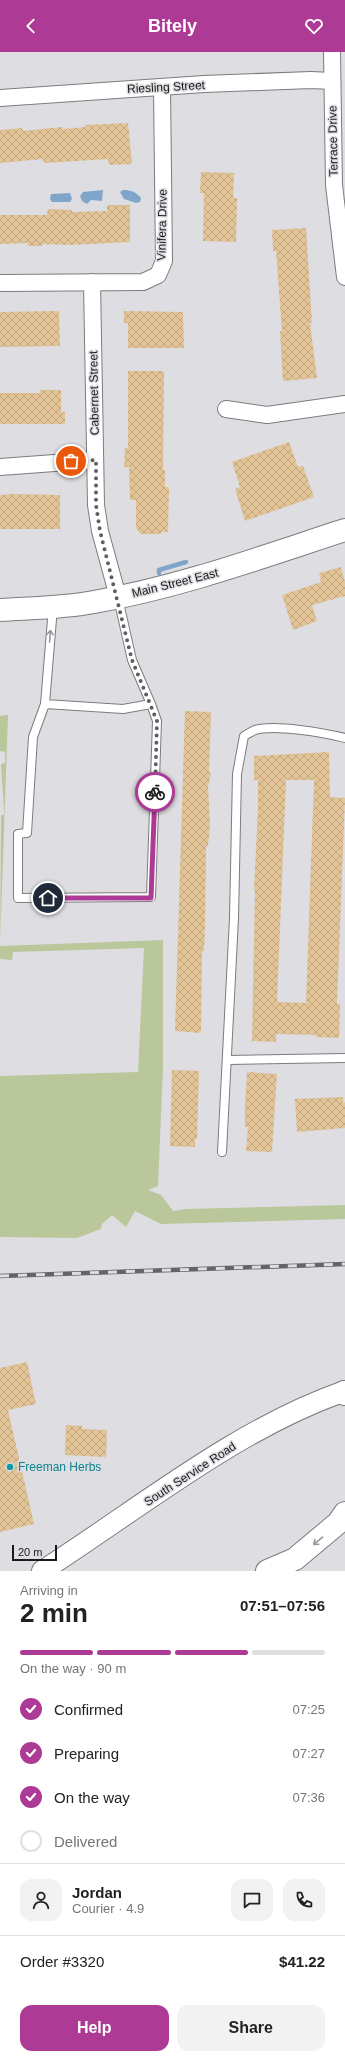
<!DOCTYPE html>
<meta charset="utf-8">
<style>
:root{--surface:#fff;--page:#f2f2f2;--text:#222;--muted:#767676;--line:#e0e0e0;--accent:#ad3a95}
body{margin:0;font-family:Helvetica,sans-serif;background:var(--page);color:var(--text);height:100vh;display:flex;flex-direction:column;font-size:15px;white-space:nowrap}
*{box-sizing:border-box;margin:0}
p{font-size:13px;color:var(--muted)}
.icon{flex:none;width:22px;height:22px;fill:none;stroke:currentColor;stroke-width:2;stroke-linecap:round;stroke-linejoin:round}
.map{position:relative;height:1519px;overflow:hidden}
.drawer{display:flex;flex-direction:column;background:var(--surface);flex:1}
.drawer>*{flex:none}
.scale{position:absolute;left:12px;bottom:10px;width:45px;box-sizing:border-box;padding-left:4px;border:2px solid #1a1a1c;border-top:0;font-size:11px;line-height:14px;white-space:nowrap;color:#1a1a1c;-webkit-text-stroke:3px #dedee2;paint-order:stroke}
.pin{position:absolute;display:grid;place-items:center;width:34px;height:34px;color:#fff;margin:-17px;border:2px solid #fff;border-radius:50%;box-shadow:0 1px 4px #0007}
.courier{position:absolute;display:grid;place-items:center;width:40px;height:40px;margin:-20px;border:3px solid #ad3a95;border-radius:50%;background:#fff;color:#222;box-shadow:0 1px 5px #0007}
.overview em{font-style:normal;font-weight:800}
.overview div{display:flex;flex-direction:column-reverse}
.overview{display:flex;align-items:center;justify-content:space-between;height:68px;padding:0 20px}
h1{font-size:26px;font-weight:800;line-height:30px}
.bar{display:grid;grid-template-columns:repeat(4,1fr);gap:6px 4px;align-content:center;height:48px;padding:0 20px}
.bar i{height:5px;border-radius:3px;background:var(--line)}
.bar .current{background:var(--accent)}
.bar p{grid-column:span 4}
.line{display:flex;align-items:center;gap:10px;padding:0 20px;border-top:1px solid var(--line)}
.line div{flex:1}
.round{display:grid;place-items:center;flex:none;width:42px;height:42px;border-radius:12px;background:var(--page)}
ol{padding:0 20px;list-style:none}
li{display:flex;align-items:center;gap:12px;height:44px}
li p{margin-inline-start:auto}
li .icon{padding:4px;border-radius:50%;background:var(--accent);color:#fff;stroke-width:4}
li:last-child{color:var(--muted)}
li i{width:22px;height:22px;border:2px solid var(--line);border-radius:50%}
.action{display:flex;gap:8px;margin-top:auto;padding:8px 20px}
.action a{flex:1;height:46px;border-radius:12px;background:var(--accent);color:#fff;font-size:16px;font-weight:800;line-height:46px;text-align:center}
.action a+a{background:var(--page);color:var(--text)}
header{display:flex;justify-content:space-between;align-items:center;height:52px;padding:0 20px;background:var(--accent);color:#fff;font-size:18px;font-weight:800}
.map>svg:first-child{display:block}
.grass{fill:#b9c79a}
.water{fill:#80a5cb}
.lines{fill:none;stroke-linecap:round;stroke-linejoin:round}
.stream{stroke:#80a5cb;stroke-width:4.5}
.building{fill:url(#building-cross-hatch);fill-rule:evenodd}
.service-casing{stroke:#7c7c7f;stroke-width:10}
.minor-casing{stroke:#7c7c7f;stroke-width:18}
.tertiary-casing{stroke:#7c7c7f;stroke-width:22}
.secondary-casing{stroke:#7c7c7f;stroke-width:24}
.motorway-casing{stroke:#7c7c7f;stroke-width:24}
.service{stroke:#fff;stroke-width:8}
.minor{stroke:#fff;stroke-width:16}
.tertiary{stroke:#fff;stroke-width:20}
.secondary{stroke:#fff;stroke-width:22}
.motorway{stroke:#fff;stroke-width:22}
.rail-casing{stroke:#646466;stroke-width:4.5}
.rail{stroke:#dedee2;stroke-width:3;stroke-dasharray:9;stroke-linecap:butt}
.oneway{stroke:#989899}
.done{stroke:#5f5f61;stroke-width:4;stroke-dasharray:0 7.2}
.route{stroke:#ad3a95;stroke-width:5}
.culture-dot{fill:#0f9aa8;stroke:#dedee2;stroke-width:1.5}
.labels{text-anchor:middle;stroke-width:3;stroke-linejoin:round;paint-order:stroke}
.street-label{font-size:12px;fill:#1a1a1c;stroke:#dedee2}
.culture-label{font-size:12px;fill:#0d838f;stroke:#dedee2;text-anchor:start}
</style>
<header><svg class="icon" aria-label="back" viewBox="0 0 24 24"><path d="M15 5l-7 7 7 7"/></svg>Bitely<svg class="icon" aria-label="heart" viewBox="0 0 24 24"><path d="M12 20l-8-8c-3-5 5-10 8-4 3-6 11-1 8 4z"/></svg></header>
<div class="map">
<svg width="345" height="1519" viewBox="0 0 345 1519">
<defs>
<pattern id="building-cross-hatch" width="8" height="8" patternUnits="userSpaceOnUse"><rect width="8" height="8" fill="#e2c497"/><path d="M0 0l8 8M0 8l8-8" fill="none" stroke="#c1a882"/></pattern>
</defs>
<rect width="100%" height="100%" fill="#dedee2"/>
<!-- grass -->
<path class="grass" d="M7,663h1l-8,231 163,-6v128l-5,118 -10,4 13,5 12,16 13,-2 159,-4v14l-184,5 -26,-13 -9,16 -14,-12 -10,9 -1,5 -24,9 -77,-1v-161l138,-4 6,-124 -131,4 -1,8 -12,-1 1,-144h3v-5l-3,-46 4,-1v-11l-5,-1v-35z"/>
<!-- water -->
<g class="water">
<path d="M103,138l-1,11 -11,-1 -4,4 -5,-3 -2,-5 3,-4z"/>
<path d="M123,138c8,0 13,2 18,8l-1,4 -4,1 -12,-4 -4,-7z"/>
<path d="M70,141l2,6 -2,3h-18l-2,-3 1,-5z"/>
</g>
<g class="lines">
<!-- stream -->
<path class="stream" d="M159,521v-3l27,-8"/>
</g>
<!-- building -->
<g class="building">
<path d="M128,71l4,41 -23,1 -1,-6 -64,4 -1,-4 -43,4v-33l23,-2v3l39,-4v2l24,-2 -1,-2z"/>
<path d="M201,120l33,1 -1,25h4l-1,44 -33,-1 1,-48h-4z"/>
<path d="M107,153h23v37l-59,3 -29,-1v2h-14v-3l-28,1v-29h47l1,-6 24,1v2l35,-1z"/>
<path d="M306,176l6,95h-2l7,55 -34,3 -3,-50h2l-6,-80h-3l-1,-21z"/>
<path d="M59,259l1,35 -60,1v-35z"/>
<path d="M124,259l59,1 1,36h-56v-25h-4z"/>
<path d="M128,319h36l-1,99h2v17h4l-1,45h-7v2h-21l-4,-6v-28h-6l-1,-33h-5l1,-19h3z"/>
<path d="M40,338h21v22h4v12h-65v-31h40z"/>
<path d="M289,390l9,25 5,-1 11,31 -69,24 -10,-32 5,-2 -8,-25z"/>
<path d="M13,442l47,1v34h-60v-34z"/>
<path d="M341,515l4,15v14l-33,9 5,16 -24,9 -11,-35 39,-13 -2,-9z"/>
<path d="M185,659l26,1 -2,60 2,1 -3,14 2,38 -2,21h-2l-1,81 -1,24h-2l-1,82 -26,-2z"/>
<path d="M329,700l1,45 15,1 -8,206h3l-1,34 -23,-1v-2l-40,-1v8l-24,-1 3,-151h-1l4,-82v-28h-4v-24zM286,728h28l-8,223 -29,-1z"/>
<path d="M172,1018l27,1 -2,68h-2v8l-25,-1z"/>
<path d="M247,1020l30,2 -5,78 -26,-1 2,-24h-3v-20z"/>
<path d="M343,1045v6l2,-1v26l-48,4 -2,-33z"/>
<path d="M27,1310l9,42 -28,6 26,114 -34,8v-164z"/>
<path d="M66,1373l17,1 -1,3 25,1 -1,27 -41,-2z"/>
</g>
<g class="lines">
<defs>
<g id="service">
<path d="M53,555l-8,97 78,5 28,-5 -19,-44 -14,-62"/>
<path d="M45,652l-12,33 -6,96 -9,1v64l133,-1 6,-176 -6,-17"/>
<path d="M228,1008l117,-2"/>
<path d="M222,1100l12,-234 3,-144 7,-38c4,-2 8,-5 11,-6 19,-6 70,3 90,8"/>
</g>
<g id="minor">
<path d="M332,0l2,133 11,92"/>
<path d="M0,46l204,-14 107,-4 21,1"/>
<path d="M92,230l4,223 4,26 18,66"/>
<path d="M0,231l143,-1 15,-7 6,-14 -2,-174"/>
<path d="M226,357l41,6 78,-11"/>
<path d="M0,415l95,-7"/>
</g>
<path id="tertiary" d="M42,1519c97,-62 194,-142 303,-180"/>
<path id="secondary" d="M0,558c31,-2 63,-2 94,-8 86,-15 168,-45 251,-72"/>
<g id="motorway">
<path d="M344,1340l1,2"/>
<path d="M267,1519l28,-12 43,-36 7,-10"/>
</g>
</defs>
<!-- service casing -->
<use href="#service" class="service-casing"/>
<!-- minor casing -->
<use href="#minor" class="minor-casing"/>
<!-- tertiary casing -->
<use href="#tertiary" class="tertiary-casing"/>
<!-- secondary casing -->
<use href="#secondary" class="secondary-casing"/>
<!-- motorway casing -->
<use href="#motorway" class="motorway-casing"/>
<!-- service -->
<use href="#service" class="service"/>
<!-- minor -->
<use href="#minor" class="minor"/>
<!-- tertiary -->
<use href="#tertiary" class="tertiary"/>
<!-- secondary -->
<use href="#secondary" class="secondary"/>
<!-- motorway -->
<use href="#motorway" class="motorway"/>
<defs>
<path id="rail" d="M0,1224l345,-12"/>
</defs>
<!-- rail casing -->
<use href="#rail" class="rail-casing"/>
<!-- rail -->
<use href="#rail" class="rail"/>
</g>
<!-- one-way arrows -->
<defs><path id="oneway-shaft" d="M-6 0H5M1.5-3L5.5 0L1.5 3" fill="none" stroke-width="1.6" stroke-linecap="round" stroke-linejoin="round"/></defs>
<g class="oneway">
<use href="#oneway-shaft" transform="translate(50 584) rotate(-86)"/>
<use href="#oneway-shaft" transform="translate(318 1489) rotate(140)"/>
</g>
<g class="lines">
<!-- done -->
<path class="done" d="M71,409l25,-1v45l4,26 32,129 25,61 -2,71"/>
<!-- route -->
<path class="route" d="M48,846h103l4,-106"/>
</g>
<!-- markers -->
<circle class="culture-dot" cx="10" cy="1415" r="4"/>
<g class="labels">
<!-- street labels -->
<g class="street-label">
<text transform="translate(166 35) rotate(-3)" y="4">Riesling Street</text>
<text transform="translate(333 89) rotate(-91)" y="4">Terrace Drive</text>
<text transform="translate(162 173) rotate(-89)" y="4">Vinifera Drive</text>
<text transform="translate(94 341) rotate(-91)" y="4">Cabernet Street</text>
<text transform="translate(175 531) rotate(-14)" y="4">Main Street East</text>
<text transform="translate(190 1422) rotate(-33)" y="4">South Service Road</text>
</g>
<!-- culture labels -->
<g class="culture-label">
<text x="18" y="1419">Freeman Herbs</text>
</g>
</g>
</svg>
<div class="scale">20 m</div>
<div class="pin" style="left:71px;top:409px;background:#ea580c"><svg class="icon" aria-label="bag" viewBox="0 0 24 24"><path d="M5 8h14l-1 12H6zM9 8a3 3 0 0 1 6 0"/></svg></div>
<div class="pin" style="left:48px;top:846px;background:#1f2937"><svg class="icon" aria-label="home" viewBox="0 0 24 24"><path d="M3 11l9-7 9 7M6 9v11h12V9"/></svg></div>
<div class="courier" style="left:155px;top:740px"><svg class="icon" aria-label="bike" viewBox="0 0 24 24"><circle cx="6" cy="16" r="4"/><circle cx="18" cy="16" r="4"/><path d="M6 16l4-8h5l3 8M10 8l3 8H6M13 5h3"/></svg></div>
</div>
<section class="drawer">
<div class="overview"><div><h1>2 min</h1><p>Arriving in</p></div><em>07:51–07:56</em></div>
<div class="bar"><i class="current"></i><i class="current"></i><i class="current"></i><i></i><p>On the way · 90 m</p></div>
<ol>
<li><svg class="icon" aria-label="check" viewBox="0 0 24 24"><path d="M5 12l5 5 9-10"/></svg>Confirmed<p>07:25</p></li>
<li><svg class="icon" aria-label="check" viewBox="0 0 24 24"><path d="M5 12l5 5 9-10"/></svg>Preparing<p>07:27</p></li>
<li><svg class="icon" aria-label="check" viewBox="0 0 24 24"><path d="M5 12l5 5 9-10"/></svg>On the way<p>07:36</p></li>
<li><i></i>Delivered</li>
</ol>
<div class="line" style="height:72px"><a class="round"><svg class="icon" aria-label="person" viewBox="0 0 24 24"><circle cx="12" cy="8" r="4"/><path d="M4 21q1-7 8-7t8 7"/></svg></a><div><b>Jordan</b><p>Courier · 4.9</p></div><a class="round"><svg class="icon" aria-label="chat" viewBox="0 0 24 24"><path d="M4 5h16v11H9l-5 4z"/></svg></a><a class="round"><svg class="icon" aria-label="phone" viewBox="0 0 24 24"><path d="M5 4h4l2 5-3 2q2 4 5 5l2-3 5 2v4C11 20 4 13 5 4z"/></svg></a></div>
<div class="line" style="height:52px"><div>Order #3320</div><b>$41.22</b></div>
<div class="action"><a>Help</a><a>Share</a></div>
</section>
